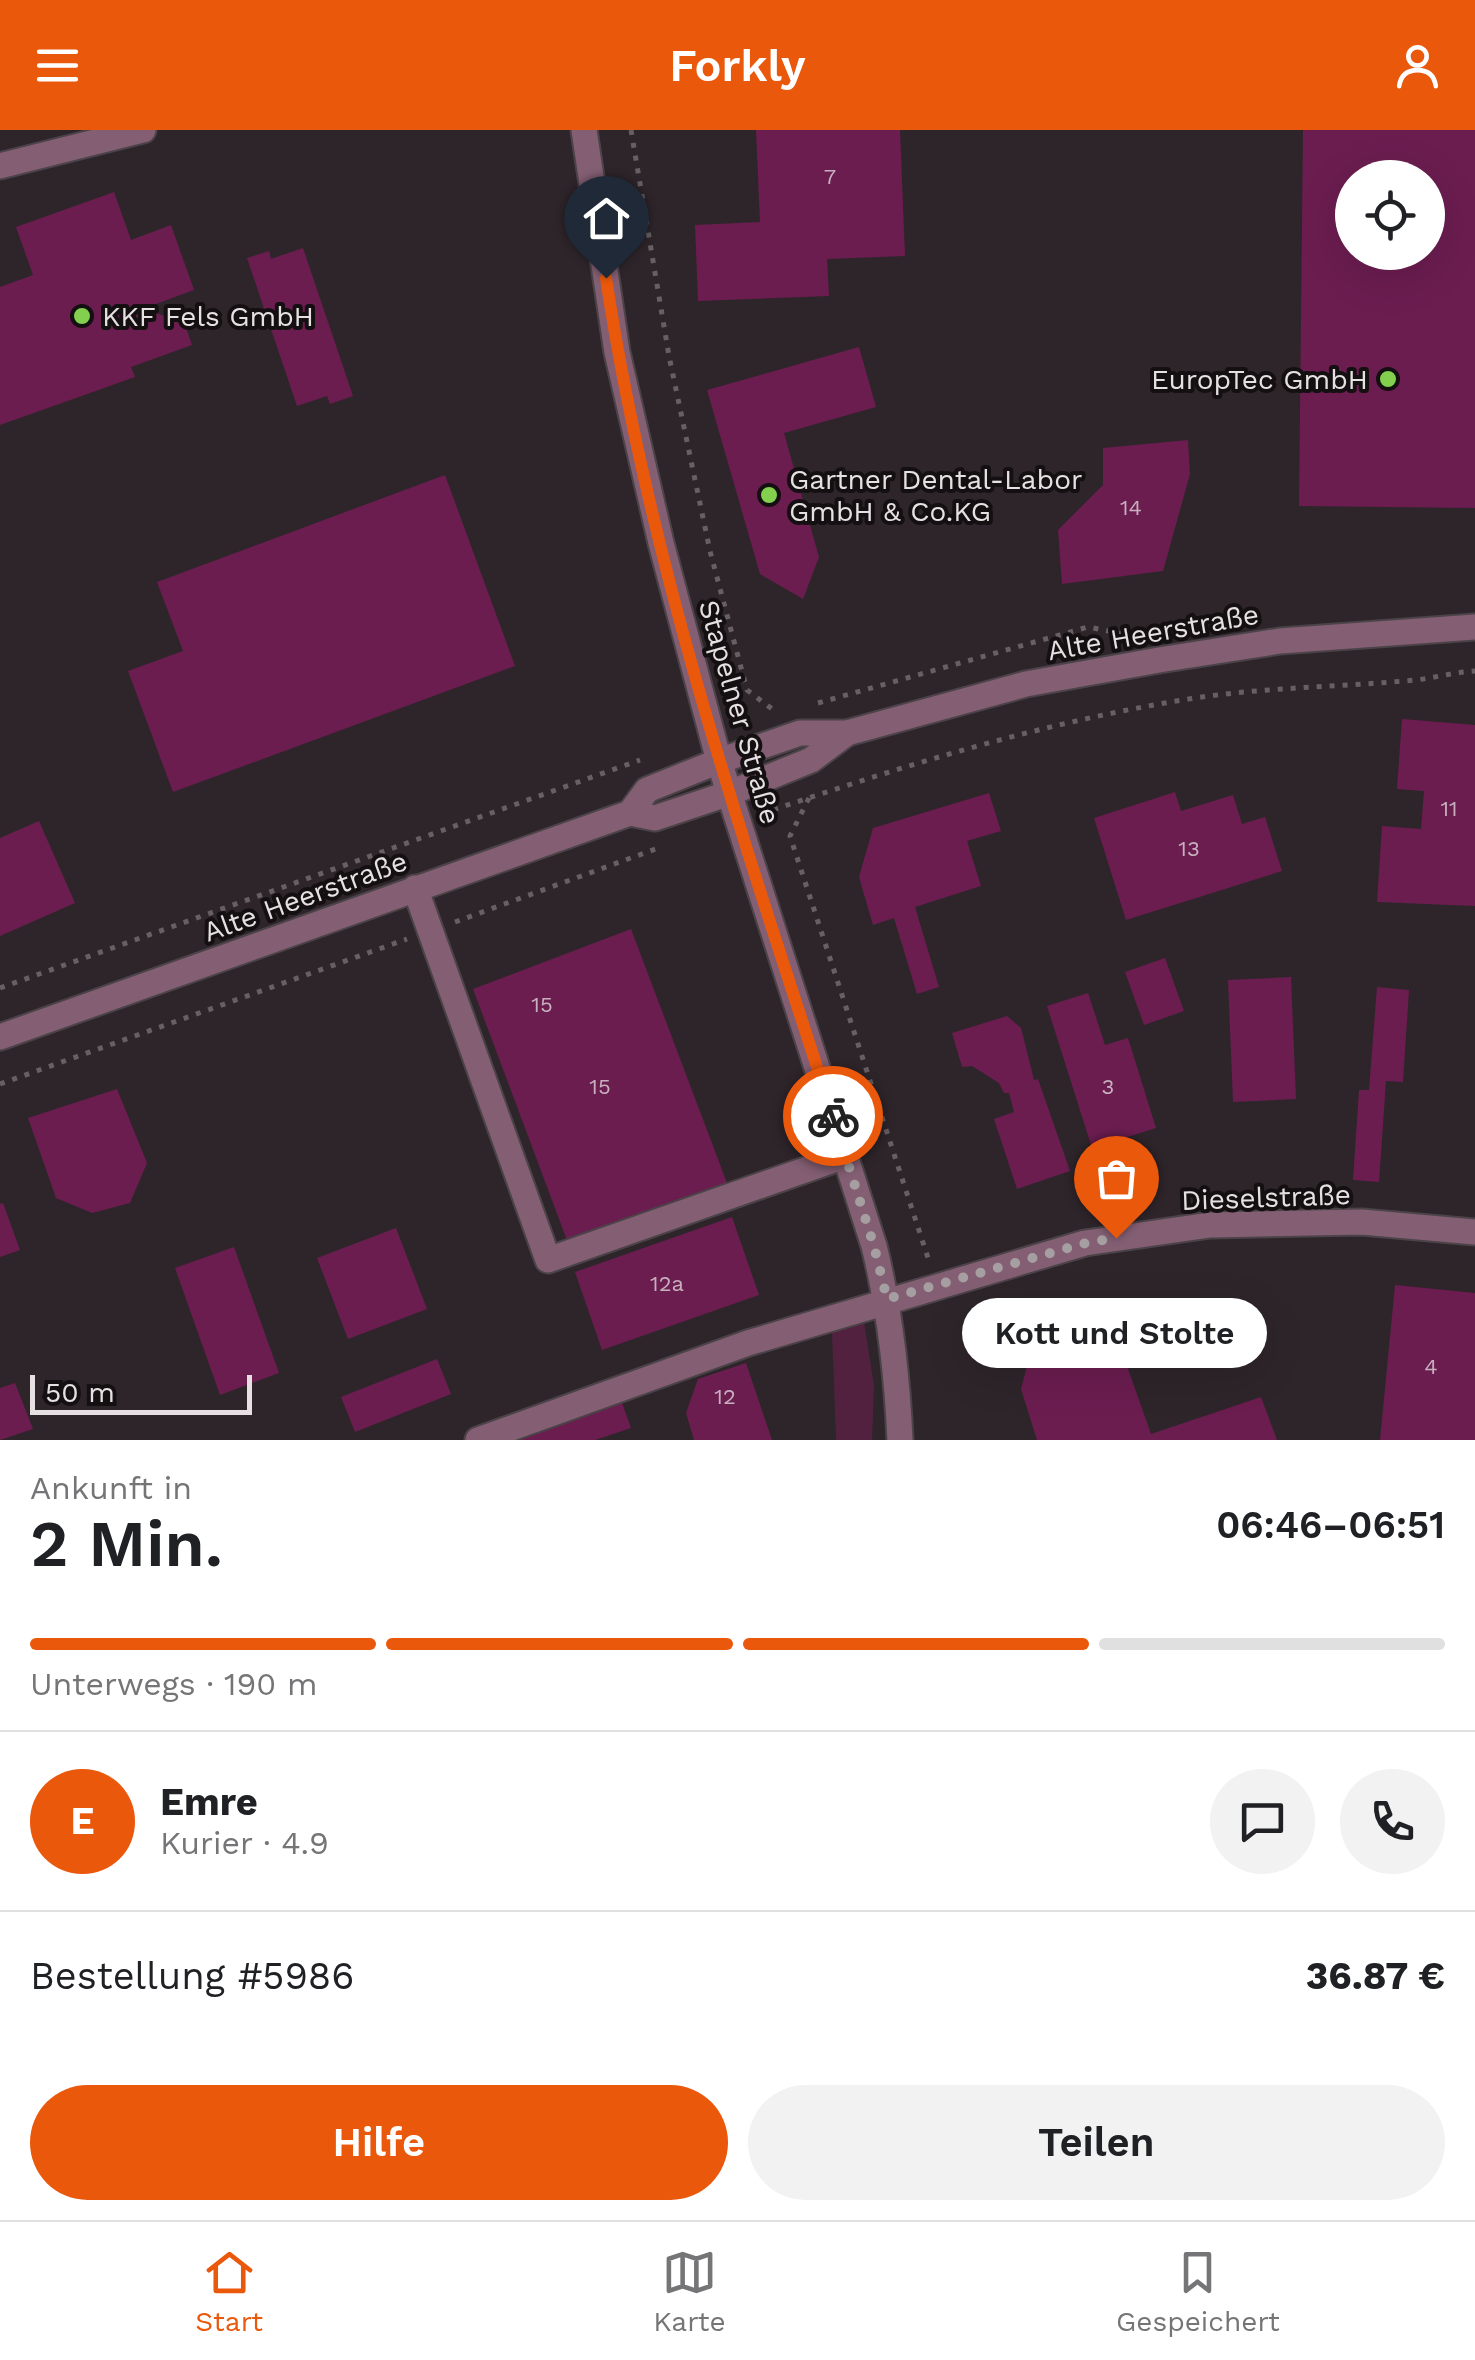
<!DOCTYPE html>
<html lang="de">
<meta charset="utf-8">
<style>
:root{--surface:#fff;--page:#f2f2f2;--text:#202124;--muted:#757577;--line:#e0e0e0;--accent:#ea580c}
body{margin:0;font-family:"Work Sans",sans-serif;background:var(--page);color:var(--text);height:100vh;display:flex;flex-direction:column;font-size:38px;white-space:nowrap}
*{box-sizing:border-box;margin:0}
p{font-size:32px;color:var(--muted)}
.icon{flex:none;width:55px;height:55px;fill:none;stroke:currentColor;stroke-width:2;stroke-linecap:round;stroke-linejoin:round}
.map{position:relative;height:1310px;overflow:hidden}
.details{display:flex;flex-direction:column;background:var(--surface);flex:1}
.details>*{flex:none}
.fabs{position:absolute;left:1335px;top:30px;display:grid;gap:20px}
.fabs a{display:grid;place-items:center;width:110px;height:110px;border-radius:50%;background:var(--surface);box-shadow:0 10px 40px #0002;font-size:50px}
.scale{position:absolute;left:30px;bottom:25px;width:222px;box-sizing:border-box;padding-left:10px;border:5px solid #e6e0e3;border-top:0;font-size:28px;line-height:35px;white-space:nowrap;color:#e6e0e3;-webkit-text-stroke:8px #140f11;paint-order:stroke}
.pin{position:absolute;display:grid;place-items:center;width:85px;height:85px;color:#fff;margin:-102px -42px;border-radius:50% 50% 50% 0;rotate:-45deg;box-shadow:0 0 10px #0007}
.pin .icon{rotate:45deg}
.courier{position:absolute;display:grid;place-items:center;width:100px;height:100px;margin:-50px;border:8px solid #ea580c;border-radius:50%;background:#fff;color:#222;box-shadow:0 2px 12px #0007}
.bubble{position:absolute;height:70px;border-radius:35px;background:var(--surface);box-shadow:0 10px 40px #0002;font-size:32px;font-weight:600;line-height:70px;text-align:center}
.head em{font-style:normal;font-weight:600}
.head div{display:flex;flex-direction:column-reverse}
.head{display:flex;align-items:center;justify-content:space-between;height:170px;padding:0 30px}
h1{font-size:65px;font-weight:600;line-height:75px}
.bar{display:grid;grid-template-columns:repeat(4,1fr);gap:15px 10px;align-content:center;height:120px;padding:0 30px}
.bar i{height:12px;border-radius:8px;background:var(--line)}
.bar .selected{background:var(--accent)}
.bar p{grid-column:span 4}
.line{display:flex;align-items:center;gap:25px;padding:0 30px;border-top:2px solid var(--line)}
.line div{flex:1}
.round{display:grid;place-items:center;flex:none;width:105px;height:105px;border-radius:52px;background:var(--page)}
.cta{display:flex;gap:20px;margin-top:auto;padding:20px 30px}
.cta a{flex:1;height:115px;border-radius:60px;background:var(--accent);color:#fff;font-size:40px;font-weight:600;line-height:115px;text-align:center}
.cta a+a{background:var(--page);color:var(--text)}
header{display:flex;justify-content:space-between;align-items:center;height:130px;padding:0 30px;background:var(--accent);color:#fff;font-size:45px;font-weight:600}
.tabs{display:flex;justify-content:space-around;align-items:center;height:140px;border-top:2px solid var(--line);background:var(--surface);font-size:28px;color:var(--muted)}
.tabs a{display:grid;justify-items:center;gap:5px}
.tabs .selected{color:var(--accent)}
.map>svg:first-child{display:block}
.grass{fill:#532140}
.building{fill:#6b1d50;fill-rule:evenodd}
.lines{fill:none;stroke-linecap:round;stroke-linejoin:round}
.minor-casing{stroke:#4b4348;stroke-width:29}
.path{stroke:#675f63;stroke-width:5;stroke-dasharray:5 8;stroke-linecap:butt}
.minor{stroke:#845f74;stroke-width:25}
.done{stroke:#a69fa2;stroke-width:10;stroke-dasharray:0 18}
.route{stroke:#ea580c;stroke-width:12}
.poi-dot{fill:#83d04e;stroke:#140f11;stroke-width:4}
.labels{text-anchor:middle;stroke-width:8;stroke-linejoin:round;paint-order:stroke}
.number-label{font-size:22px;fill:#c7afbe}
.poi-label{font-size:28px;fill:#e6e0e3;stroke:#140f11;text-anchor:start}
.street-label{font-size:28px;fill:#e6e0e3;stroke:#140f11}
</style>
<header><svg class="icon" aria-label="menu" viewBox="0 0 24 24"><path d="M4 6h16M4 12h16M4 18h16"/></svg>Forkly<svg class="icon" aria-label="person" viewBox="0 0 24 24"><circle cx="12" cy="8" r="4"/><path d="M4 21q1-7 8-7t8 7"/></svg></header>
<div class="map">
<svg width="1475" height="1310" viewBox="0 0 1475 1310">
<rect width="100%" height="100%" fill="#2e252a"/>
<!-- grass -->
<path class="grass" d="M864,1192l10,64 -2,54h-36l-4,-109z"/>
<!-- building -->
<g class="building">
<path d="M756,0h144l5,126 -78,3 2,37 -131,5 -3,-76 65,-3z"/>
<path d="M1303,0h172v378l-176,-2zM1352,48h76v74h-76z"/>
<path d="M114,62l17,48 40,-15 23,65 -49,18 40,17 7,20 -61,22 4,10 -135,48v-138l33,-12 -17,-48z"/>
<path d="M303,118l50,148 -23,8 -3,-8 -30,10 -50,-148 22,-7 2,8z"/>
<path d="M859,217l17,60 -92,26 35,124 -16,42 -43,-25 -53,-184z"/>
<path d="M1188,310l2,34 -27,97 -101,13 -4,-54 45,-45v-37z"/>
<path d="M445,345l70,191 -342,126 -45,-121 55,-20 -26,-69z"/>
<path d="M1402,589l73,6v181l-98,-4 5,-76 39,3 3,-38 -27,-2z"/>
<path d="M1175,662l6,19 52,-16 9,29 23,-7 17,54 -156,49 -32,-102z"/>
<path d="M989,663l12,38 -34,10 14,45 -66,21 24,80 -22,7 -23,-76 -21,7 -14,-48 14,-49z"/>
<path d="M39,691l36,82 -75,33v-98z"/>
<path d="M631,799l96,254 -159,60 -95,-254z"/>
<path d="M1165,828l19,53 -40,14 -19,-53z"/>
<path d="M1291,847l5,122 -63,3 -5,-122z"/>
<path d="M1377,857l32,3 -6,92 -17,-1 -7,101 -26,-2 6,-90h10z"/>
<path d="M1088,863l17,52 23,-7 28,90 -64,20 -45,-142z"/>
<path d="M1007,886l14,12 13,52 4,-1 32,92 -53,18 -23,-70 20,-7 -5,-19h-5l-5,-10 -27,-17 -10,1 -10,-34z"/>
<path d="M117,959l30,74 -17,40 -38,10 -36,-15 -28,-80z"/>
<path d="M3,1073l17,47 -20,7v-53z"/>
<path d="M732,1087l27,78 -157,55 -27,-78z"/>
<path d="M396,1098l31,81 -79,30 -31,-81z"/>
<path d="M234,1117l45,126 -59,22 -45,-127z"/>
<path d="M1395,1155l80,8v147h-95z"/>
<path d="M1094,1197l41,7 10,25 -18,7 24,68 110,-37 16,43h-240l-16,-51 11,-42z"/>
<path d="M437,1229l14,35 -96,38 -14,-35z"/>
<path d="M746,1233l26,77h-78l-8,-27 12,-34z"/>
<path d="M15,1253l18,46 -33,11v-52z"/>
<path d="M621,1270l10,28 -36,12h-80l-1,-5z"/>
</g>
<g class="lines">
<defs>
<g id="minor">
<path d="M584,0l33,222 44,191 58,218 155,485c16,64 23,128 26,194"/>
<path d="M0,36l143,-36"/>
<path d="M630,683l17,-23 72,-29 81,-28h47l179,-49 133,-24 121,-19 195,-14"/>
<path d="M415,758l133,372 297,-104"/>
<path d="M0,907l630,-224 25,5 75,-25 81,-33 36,-27"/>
<path d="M478,1310l270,-97 337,-100 125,-18 152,-3 113,10"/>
</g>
</defs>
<!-- minor casing -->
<use href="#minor" class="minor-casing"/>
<!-- path -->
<g class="path">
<path d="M631,0l38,226 41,195 37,139 29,22"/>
<path d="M818,573l270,-76 47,9"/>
<path d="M809,668l-19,38 140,428"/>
<path d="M761,684c141,-48 286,-93 434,-116 73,-11 146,-11 220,-18 20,-2 39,-8 60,-9"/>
<path d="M455,792l206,-75"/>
<path d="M0,858l640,-228"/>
<path d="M0,954l407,-145"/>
</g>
<!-- minor -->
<use href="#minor" class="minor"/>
</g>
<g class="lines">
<!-- done -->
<path class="done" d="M833,986l41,130 13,53 199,-56 30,-5"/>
<!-- route -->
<path class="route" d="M606,148c43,286 138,564 227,838"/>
</g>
<!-- markers -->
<g class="poi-dot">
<circle cx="82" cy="186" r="10"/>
<circle cx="1388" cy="249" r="10"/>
<circle cx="769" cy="365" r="10"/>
</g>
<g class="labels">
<!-- number labels -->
<g class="number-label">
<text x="830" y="54">7</text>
<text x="1131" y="385">14</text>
<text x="1449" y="686">11</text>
<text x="1189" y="726">13</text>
<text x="542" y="882">15</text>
<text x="600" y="964">15</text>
<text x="1108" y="964">3</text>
<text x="667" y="1161">12a</text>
<text x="1431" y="1244">4</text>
<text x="725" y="1274">12</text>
</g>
<!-- poi labels -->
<g class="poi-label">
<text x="102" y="196">KKF Fels GmbH</text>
<text x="1368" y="259" text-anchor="end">EuropTec GmbH</text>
<text x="789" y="359">Gartner Dental-Labor<tspan x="789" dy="32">GmbH &amp; Co.KG</tspan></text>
</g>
<!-- street labels -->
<g class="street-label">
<text transform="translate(1153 502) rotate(-10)" y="10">Alte Heerstraße</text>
<text transform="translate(740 582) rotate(74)" y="10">Stapelner Straße</text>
<text transform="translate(305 766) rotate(-20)" y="10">Alte Heerstraße</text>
<text transform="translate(1266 1067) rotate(-2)" y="10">Dieselstraße</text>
</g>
</g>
</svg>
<div class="fabs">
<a><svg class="icon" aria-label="locate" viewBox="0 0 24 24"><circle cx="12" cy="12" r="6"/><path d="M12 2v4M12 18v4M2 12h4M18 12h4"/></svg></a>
</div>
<div class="scale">50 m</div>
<div class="pin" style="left:1116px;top:1108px;background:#ea580c"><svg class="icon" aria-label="bag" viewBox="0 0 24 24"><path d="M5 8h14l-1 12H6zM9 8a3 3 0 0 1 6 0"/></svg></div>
<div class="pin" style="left:606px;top:148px;background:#1f2937"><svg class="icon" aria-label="home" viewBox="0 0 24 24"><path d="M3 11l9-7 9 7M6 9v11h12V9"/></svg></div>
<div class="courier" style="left:833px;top:986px"><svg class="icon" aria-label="bike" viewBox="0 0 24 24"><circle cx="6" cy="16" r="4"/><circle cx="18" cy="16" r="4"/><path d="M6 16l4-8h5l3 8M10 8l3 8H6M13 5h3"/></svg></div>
<div class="bubble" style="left:962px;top:1168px;width:305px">Kott und Stolte</div>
</div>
<section class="details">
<div class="head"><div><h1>2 Min.</h1><p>Ankunft in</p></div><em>06:46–06:51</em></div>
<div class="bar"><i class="selected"></i><i class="selected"></i><i class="selected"></i><i></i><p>Unterwegs · 190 m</p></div>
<div class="line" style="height:180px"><b class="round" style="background:var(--accent);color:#fff">E</b><div><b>Emre</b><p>Kurier · 4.9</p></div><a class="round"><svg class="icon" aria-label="chat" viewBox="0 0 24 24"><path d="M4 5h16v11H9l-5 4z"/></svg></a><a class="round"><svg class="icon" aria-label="phone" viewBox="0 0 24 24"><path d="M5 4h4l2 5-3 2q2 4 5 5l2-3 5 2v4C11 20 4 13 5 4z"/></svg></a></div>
<div class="line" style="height:130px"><div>Bestellung #5986</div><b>36.87 €</b></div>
<div class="cta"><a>Hilfe</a><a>Teilen</a></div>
</section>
<nav class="tabs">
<a class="selected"><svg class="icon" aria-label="home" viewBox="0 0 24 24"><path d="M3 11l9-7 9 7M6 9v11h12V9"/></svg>Start</a>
<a><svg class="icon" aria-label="map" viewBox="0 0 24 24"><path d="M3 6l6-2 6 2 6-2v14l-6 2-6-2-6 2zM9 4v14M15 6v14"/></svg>Karte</a>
<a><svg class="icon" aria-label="saved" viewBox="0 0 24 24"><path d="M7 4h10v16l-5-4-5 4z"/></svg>Gespeichert</a>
</nav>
